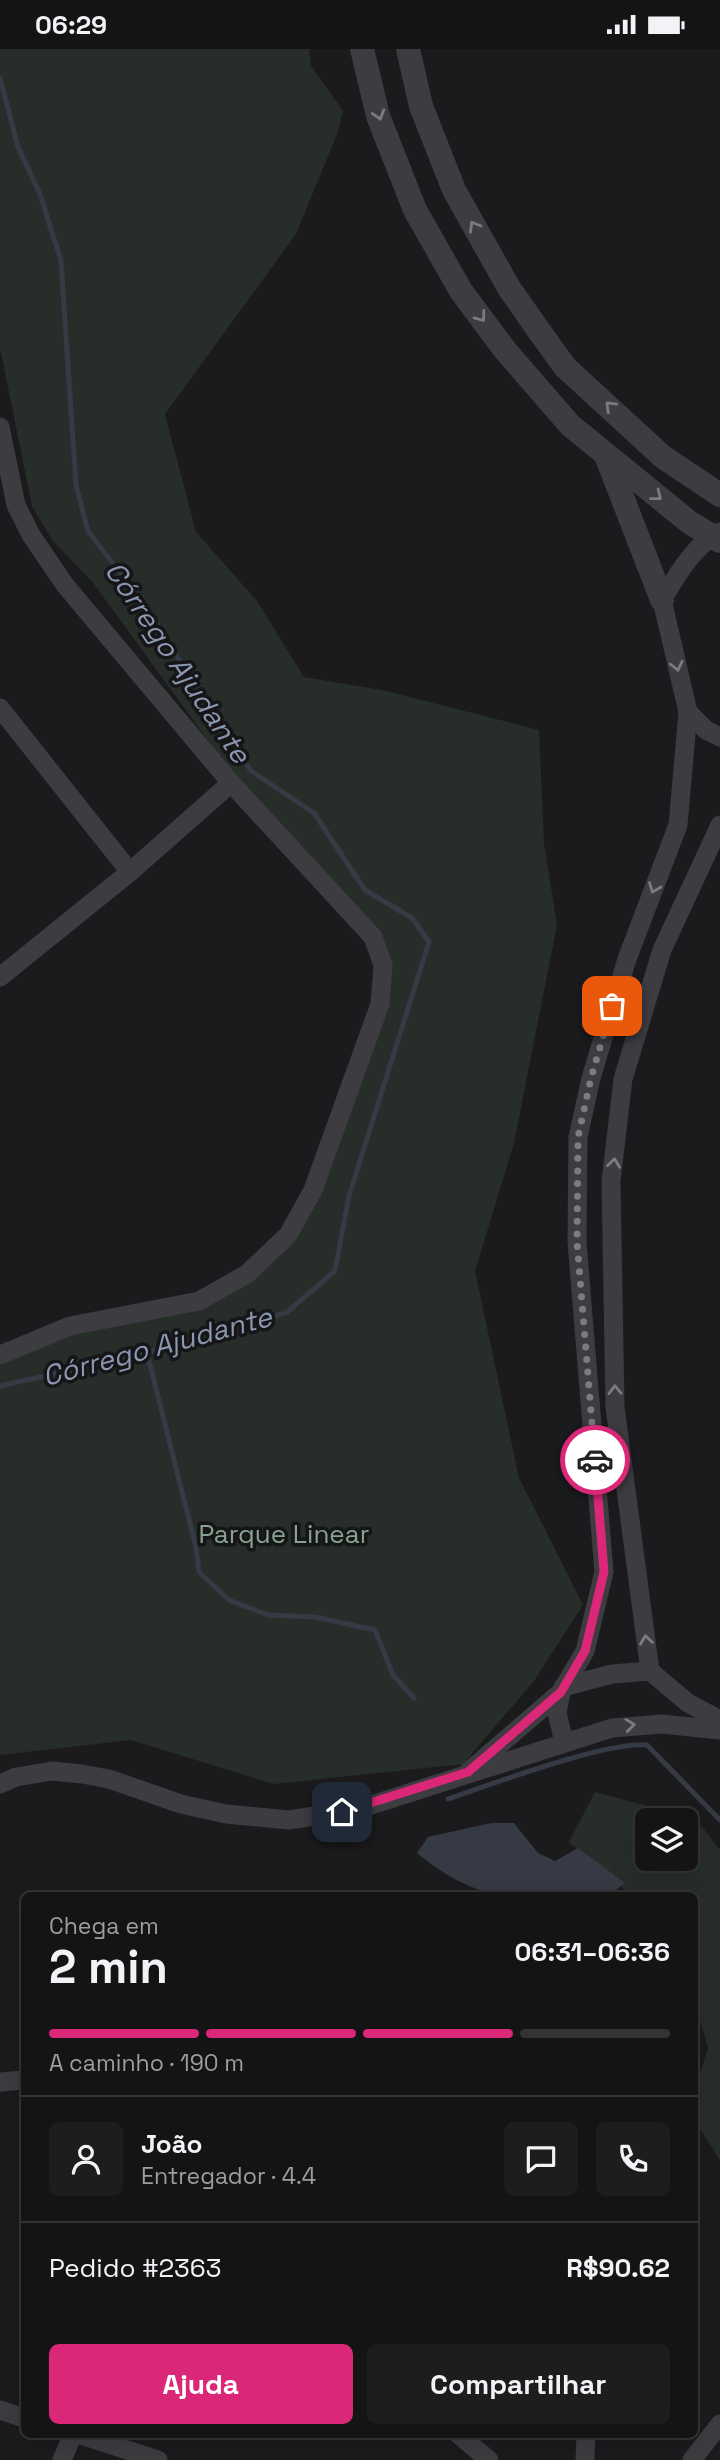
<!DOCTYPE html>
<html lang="pt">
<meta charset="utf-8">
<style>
:root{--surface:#141415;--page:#1d1d1e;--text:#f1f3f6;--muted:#9d9ea0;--line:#333334;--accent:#db2777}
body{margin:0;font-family:"Space Grotesk",sans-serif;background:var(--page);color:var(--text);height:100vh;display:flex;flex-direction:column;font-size:26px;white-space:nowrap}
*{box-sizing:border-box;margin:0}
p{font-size:23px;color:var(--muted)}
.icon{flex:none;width:38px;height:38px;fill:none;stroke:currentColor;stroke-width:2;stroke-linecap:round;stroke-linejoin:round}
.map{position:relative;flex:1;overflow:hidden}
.sheet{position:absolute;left:21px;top:1843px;width:677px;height:546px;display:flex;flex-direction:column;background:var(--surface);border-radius:10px;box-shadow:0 7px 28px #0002,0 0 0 2px var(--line)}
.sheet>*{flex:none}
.controls{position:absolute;left:635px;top:1759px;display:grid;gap:14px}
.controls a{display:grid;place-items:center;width:63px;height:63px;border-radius:10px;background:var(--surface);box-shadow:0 7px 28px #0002,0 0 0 2px var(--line);font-size:35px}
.pin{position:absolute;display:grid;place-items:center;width:60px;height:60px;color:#fff;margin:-30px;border-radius:14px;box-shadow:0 4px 10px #0006}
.courier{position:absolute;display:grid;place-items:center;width:70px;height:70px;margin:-35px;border:5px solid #db2777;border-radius:50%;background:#fff;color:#222;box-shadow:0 2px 9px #0007}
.head em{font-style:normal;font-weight:800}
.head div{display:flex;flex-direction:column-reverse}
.head{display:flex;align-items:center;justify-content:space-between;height:119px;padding:0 28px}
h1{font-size:46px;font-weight:800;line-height:52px}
.bar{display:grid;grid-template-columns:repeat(4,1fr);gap:10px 7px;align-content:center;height:84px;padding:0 28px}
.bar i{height:9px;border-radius:5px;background:var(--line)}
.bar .active{background:var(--accent)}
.bar p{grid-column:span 4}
.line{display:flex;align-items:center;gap:18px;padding:0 28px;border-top:2px solid var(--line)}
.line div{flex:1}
.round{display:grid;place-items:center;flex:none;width:74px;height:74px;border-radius:10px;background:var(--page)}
.primary-button{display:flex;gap:14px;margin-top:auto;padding:14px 28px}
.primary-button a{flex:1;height:80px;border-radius:10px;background:var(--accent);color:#fff;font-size:28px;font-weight:800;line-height:80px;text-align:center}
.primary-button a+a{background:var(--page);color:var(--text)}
.status{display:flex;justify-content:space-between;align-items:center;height:49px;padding:0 35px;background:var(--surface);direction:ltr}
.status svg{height:19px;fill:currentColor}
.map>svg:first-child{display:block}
.green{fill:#272e29;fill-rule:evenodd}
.water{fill:#353a44}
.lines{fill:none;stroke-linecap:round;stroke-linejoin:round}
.stream{stroke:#353a44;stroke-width:5}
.minor{stroke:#3c3c41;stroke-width:19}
.tertiary{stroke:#3c3c41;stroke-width:24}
.oneway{stroke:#7b7b84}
.done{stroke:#7b7b83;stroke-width:7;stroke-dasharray:0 12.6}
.route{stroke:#db2777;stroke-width:9}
.labels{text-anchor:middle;stroke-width:7;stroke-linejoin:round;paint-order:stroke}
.park-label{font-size:26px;fill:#88a38f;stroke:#161517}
.water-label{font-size:28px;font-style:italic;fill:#8a97b0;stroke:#161517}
</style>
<div class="status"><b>06:29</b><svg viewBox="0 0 49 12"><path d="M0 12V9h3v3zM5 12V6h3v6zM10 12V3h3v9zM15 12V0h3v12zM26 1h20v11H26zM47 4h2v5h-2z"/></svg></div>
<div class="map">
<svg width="720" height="2411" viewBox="0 0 720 2411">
<rect width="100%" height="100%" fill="#1b1a1c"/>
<!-- green -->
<g class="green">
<path d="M0,0h309l2,17 32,45 -5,21 -42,102 -131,180 31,118 61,69 47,76 78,13 157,40 5,113 13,82 -43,218 -39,128 44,207 64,127 -49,76 -71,83 -189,20 -143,-44 -131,15v-393l72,-30 129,-24 88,-67 98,-273 -146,-182 -147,-202 -41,-43 -21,-35 -32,-158z"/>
<path d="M595,1743l101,27 24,31v310l-25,-39v-31l13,-42 -13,-44v-109h-67l-9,-12 -50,-41zM648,1771h38v39h-38z"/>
</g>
<!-- water -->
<path class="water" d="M491,1774h23l24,30 17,8 23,-13 47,35 -15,12h-108c-34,-5 -59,-21 -85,-42l11,-16z"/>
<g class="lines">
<!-- stream -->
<g class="stream">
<path d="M0,29l18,69 22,47 21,67 15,224 12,46 50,65 113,175 63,42 51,77 47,28 17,24 -80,254 -14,75 -48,41 -71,25 -216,49"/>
<path d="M147,1304l49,194 3,25 30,28 39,15 47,2 60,13 18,45 21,23"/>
<path d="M448,1750c44,-15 159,-58 199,-54l73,75"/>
</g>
<!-- minor -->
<g class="minor">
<path d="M0,378l16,78 15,30 34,50 166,198 142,154 10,28 -3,39 -67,186 -25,45 -41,39 -48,27 -129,25 -70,29"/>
<path d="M0,659l130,164"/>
<path d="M688,663l18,18 14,7"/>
<path d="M720,776l-58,125 -39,129 -12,102 4,226 35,264 38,32 32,17"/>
<path d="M0,928l130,-105 101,-89"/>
<path d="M563,1638l49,-13 38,-3"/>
<path d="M561,1643l-4,21 7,29"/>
<path d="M468,1723l93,-80 24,-41 19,-79 -27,-330 1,-105 13,-59 36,-119 51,-134 10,-113 -26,-112c15,-25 31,-54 58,-68"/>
<path d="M0,1735l16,-7 36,-6 30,3 27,5 72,25 45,10 63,6 70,-11 253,-81 50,-4 58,6"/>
<path d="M0,2033l24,-2"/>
<path d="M0,2361l24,8"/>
<path d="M78,2385l80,26"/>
<path d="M458,2385l31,26"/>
<path d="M62,2411l11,-26"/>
<path d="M585,2411l1,-26"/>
<path d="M692,2411l28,-36"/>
</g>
<!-- tertiary -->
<g class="tertiary">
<path d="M362,0l16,67 37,94 46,81 44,59 65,75 119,97 31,19"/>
<path d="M408,0l13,57 33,84 55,98 28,40 28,39 98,90 57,38"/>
<path d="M607,409l55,142"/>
</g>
</g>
<!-- one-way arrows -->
<defs><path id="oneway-chevron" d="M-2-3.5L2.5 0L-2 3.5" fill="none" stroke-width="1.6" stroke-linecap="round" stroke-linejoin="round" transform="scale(1.75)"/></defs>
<g class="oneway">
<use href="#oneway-chevron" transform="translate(379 66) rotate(73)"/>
<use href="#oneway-chevron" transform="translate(474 177) rotate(-120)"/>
<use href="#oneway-chevron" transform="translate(481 268) rotate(53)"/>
<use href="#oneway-chevron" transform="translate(610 357) rotate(-136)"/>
<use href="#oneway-chevron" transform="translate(657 447) rotate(38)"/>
<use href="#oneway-chevron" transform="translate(677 617) rotate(77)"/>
<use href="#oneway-chevron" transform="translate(654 839) rotate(111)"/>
<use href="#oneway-chevron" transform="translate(614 1114) rotate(-83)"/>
<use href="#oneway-chevron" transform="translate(615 1341) rotate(-91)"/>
<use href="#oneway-chevron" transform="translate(646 1591) rotate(-98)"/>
<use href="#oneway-chevron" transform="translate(630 1676) rotate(-7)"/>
</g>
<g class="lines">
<!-- done -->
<path class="done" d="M595,1411l-18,-218 1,-105 13,-59 21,-72"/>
<!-- route -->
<path class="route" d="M342,1763l126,-40 93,-80 24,-41 19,-79 -9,-112"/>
</g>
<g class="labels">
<!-- park labels -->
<g class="park-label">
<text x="284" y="1494">Parque Linear</text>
</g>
<!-- water labels -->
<g class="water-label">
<text transform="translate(178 613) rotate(56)" y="10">Córrego Ajudante</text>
<text transform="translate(157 1297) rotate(-15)" y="10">Córrego Ajudante</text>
</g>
</g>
</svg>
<div class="controls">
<a><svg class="icon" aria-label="layers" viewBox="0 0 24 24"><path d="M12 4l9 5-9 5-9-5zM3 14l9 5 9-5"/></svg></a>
</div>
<div class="pin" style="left:612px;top:957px;background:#ea580c"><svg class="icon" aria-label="bag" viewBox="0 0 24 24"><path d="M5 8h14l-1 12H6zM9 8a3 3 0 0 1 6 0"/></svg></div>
<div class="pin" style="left:342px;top:1763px;background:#1f2937"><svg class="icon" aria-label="home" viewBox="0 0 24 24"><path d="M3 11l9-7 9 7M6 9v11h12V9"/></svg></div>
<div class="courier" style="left:595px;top:1411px"><svg class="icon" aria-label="car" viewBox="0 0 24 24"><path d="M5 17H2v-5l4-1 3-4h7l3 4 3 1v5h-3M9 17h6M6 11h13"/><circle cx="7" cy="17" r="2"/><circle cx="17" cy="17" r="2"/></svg></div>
<section class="sheet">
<div class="head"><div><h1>2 min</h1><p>Chega em</p></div><em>06:31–06:36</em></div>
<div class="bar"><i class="active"></i><i class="active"></i><i class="active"></i><i></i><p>A caminho · 190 m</p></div>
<div class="line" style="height:126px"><a class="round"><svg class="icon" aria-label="person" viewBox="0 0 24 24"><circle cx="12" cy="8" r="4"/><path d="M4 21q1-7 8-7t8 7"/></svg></a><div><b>João</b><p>Entregador · 4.4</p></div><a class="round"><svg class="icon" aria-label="chat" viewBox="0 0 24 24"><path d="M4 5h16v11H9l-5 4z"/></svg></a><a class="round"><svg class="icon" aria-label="phone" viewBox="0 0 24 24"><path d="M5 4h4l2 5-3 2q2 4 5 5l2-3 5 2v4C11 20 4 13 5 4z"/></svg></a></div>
<div class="line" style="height:91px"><div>Pedido #2363</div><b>R$90.62</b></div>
<div class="primary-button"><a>Ajuda</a><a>Compartilhar</a></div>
</section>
</div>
